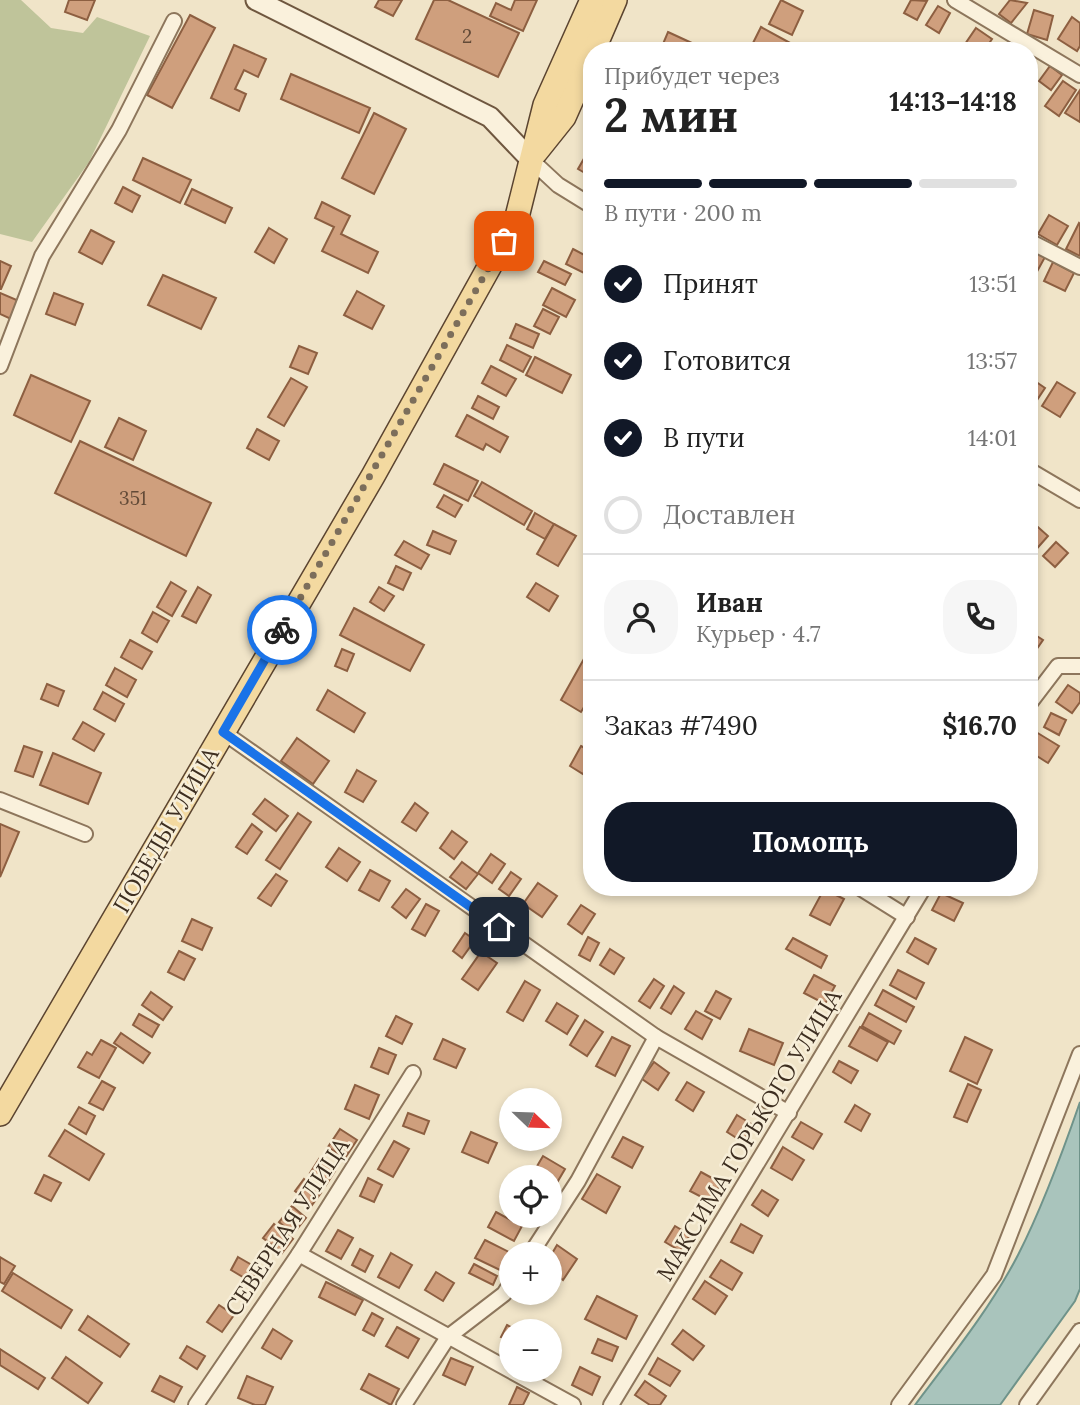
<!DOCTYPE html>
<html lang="ru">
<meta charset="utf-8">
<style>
:root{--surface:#fff;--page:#f6f6f6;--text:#222;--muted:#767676;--line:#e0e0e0;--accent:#111827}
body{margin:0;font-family:Lora,serif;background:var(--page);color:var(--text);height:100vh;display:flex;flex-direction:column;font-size:26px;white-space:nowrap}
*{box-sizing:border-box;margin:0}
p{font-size:23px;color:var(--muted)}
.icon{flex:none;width:38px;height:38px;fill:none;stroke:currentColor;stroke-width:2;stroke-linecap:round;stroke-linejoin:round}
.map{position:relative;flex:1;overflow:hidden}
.drawer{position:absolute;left:583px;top:42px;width:455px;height:854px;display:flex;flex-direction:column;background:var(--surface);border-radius:28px;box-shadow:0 4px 10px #0003}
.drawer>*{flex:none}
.needle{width:46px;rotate:113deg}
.fabs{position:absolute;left:499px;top:1088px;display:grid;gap:14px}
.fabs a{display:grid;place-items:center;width:63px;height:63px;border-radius:50%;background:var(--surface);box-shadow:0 4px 10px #0003;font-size:35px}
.pin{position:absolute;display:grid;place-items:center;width:60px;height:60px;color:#fff;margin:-30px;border-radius:14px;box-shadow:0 4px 10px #0006}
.courier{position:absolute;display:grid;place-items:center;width:70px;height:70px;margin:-35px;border:5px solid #1a73e8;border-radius:50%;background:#fff;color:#222;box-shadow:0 2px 9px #0007}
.head em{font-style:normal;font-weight:800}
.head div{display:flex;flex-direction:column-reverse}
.head{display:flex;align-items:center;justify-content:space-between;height:119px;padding:0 21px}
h1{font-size:46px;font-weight:800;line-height:52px}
.bar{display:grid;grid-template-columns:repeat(4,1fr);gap:10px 7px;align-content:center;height:84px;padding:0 21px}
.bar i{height:9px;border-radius:5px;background:var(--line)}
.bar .current{background:var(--accent)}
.bar p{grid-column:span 4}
.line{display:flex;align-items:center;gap:18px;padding:0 21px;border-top:2px solid var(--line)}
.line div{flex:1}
.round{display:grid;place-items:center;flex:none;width:74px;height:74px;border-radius:28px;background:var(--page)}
ol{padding:0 21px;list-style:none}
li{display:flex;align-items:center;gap:21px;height:77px}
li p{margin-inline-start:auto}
li .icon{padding:7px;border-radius:50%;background:var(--accent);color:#fff;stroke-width:4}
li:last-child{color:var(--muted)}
li i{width:38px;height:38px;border:4px solid var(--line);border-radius:50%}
.button{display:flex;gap:14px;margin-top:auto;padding:14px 21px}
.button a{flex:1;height:80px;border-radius:28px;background:var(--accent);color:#fff;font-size:28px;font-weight:800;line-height:80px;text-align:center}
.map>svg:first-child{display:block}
.cemetery{fill:#bfc49a}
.water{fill:#a9c4bc;stroke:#6f938a;stroke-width:2}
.building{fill:#cf9f7d;stroke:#8d5f41;stroke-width:2}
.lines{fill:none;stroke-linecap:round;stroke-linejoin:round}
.minor-casing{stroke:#8d765c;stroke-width:18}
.secondary-casing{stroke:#6f573f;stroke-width:23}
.primary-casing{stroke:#5b4430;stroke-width:26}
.minor{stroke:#faf1dc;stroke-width:14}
.secondary{stroke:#faf1dc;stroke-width:19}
.primary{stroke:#f3d9a0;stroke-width:23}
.done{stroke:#7c6e5b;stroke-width:7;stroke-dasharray:0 12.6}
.route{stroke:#1a73e8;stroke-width:9}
.labels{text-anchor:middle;stroke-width:5;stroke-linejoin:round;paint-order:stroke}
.number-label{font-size:19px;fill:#624a37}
.street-label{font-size:23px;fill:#3d2e20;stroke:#f7eed8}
</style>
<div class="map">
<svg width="1080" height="1405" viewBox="0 0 1080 1405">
<rect width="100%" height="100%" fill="#f0e4c8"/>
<!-- cemetery -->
<path class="cemetery" d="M0,0h21l30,28 32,5 14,-16 53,19 -61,126 -57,80 -32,-8z"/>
<!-- water -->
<path class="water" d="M1080,1102v187l-5,12 -75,104h-85c36,-48 75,-96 103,-150 25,-49 44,-101 62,-153z"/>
<!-- building -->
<g class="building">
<path d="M69,0h26l-8,20 -22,-8z"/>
<path d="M379,0h23l-9,16 -18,-9z"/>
<path d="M434,0h14l71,33 -21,44 -82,-38z"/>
<path d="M515,0h22l-14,31 -33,-15 6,-13 15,7z"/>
<path d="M781,0l22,11 -11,24 -23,-11z"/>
<path d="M911,0l16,1 -10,19 -13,-7z"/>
<path d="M1010,0l17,3 -16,20 -12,-9z"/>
<path d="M938,6l12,7 -11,20 -13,-8z"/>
<path d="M1034,10l19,6 -6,24 -20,-6z"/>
<path d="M190,15l25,13 -43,80 -25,-13z"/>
<path d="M1072,17l8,6v23l-3,5 -19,-12z"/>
<path d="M761,27l31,17 -4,7h-39z"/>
<path d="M976,28l16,11 -8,12h-15l-6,-4z"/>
<path d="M668,32l39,18v1h-47z"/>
<path d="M234,45l32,14 -8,18 -14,-7 -9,19 11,5 -7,17 -28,-13z"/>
<path d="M1050,66l12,9 -11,15 -12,-9z"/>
<path d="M291,74l79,34 -11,25 -78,-34z"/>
<path d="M1063,81l13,9 -17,26 -14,-10z"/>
<path d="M1080,90v32l-15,-9z"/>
<path d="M374,113l32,16 -32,65 -32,-16z"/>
<path d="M590,148l2,1v28l-14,-8z"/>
<path d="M143,158l48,22 -11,23 -47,-23z"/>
<path d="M123,187l17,9 -8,16 -17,-9z"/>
<path d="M192,189l40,19 -7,15 -40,-19z"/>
<path d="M322,202l28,14 -9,18 37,18 -10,21 -46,-22 12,-24 -19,-9z"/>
<path d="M1049,215l19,11 -11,19 -19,-11z"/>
<path d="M1079,223l1,1v32l-14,-7z"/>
<path d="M269,228l18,11 -13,24 -19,-11z"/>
<path d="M91,230l23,12 -12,22 -23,-12z"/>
<path d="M573,249l19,10v18l-26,-13z"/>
<path d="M1029,249l16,8 -12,22 -4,-2z"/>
<path d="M0,261l11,5 -10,23h-1z"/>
<path d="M544,261l27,13 -6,11 -27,-13z"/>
<path d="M1053,262l21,11 -9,18 -21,-10z"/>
<path d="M163,275l53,23 -15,31 -53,-24z"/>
<path d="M552,288l23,12 -9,17 -23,-12z"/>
<path d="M357,291l27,15 -12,23 -28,-14z"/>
<path d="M0,293l19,8 -8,18 -11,-5z"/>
<path d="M54,293l29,11 -8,21 -29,-11z"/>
<path d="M543,309l16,8 -9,17 -16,-8z"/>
<path d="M516,324l23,10 -6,14 -23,-10z"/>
<path d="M507,345l24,12 -8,15 -23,-12z"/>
<path d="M299,346l18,7 -9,21 -18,-7z"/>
<path d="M535,357l36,18 -9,18 -36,-18z"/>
<path d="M491,366l25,13 -10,17 -24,-13z"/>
<path d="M31,375l59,26 -19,41 -57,-27z"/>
<path d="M1029,377l16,11 -10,15 -6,-4z"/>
<path d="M291,378l16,9 -23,39 -16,-9z"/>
<path d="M1057,382l18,11 -15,24 -18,-11z"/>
<path d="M478,396l21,11 -6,12 -21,-11z"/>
<path d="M467,415l41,22 -8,15 -14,-8 -3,6 -27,-14z"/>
<path d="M119,418l27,13 -13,29 -28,-13z"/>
<path d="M257,429l22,12 -10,19 -22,-12z"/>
<path d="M80,441l131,62 -25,53 -131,-63z"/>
<path d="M444,464l34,17 -10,20 -34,-17z"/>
<path d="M482,482l50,29 -8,14 -50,-29z"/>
<path d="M444,495l18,10 -7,12 -18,-10z"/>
<path d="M535,513l19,11 -9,15 -18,-10z"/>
<path d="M1030,520l18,16 -15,17 -4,-4z"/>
<path d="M554,524l22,12 -18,30 -21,-12z"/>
<path d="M433,531l23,10 -6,13 -23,-9z"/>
<path d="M404,541l25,14 -8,14 -26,-14z"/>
<path d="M1056,542l12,11 -13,14 -12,-11z"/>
<path d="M396,566l15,7 -8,17 -15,-7z"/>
<path d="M171,582l15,9 -14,25 -15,-9z"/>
<path d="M536,583l22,13 -9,15 -22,-14z"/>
<path d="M198,587l13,8 -15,28 -14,-7z"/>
<path d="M379,587l15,9 -10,15 -14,-9z"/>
<path d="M354,608l70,37 -14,26 -70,-36z"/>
<path d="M153,612l16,9 -12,21 -15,-9z"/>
<path d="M1029,631l14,9 -9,13 -5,-3z"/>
<path d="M130,640l22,12 -10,17 -21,-12z"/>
<path d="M590,648l2,46 -11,18 -20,-12z"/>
<path d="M342,649l12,5 -7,17 -12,-5z"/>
<path d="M115,668l21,12 -9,17 -21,-12z"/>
<path d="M47,684l17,7 -6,15 -17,-7z"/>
<path d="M1068,685l12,8v9l-8,11 -16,-11z"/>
<path d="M328,690l37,23 -11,19 -37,-22z"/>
<path d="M103,692l21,12 -9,17 -21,-12z"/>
<path d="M1051,713l15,7 -7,15 -15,-8z"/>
<path d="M83,722l21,12 -10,17 -21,-12z"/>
<path d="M1036,732l23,14 -11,17 -19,-12v-8z"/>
<path d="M297,738l32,23 -16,23 -32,-23z"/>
<path d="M24,746l18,6 -9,25 -18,-6z"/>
<path d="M581,746l11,6v7l-9,15 -13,-8z"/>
<path d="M53,753l48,20 -13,31 -48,-19z"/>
<path d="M357,770l19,11 -13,21 -18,-10z"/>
<path d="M265,799l23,17 -12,15 -23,-17z"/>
<path d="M415,803l13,10 -12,18 -14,-9z"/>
<path d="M298,813l13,9 -31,47 -14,-9z"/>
<path d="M0,824l19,8 -19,45z"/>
<path d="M252,824l10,8 -15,22 -11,-7z"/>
<path d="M452,831l15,11 -13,17 -14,-11z"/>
<path d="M339,848l21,14 -13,19 -21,-14z"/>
<path d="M491,854l14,10 -13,19 -14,-10z"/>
<path d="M462,862l16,12 -12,15 -16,-12z"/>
<path d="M370,870l20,11 -11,20 -20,-11z"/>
<path d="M511,872l10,7 -12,17 -10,-7z"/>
<path d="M276,874l11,7 -16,25 -13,-8z"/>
<path d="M538,883l19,13 -15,21 -19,-13z"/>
<path d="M406,889l14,10 -14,19 -14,-11z"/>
<path d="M824,889l20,10 -14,26 -20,-10z"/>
<path d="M941,893l22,10 -9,18 -22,-11z"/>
<path d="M426,904l13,7 -14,25 -13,-7z"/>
<path d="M581,905l14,9 -13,20 -14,-10z"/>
<path d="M192,919l20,9 -10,22 -20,-9z"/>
<path d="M465,933l10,7 -13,18 -9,-7z"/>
<path d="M588,937l11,6 -9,18 -11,-6z"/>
<path d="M793,938l34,18 -6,12 -35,-19z"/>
<path d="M915,938l21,11 -8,15 -21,-12z"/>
<path d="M610,949l14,9 -10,16 -14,-9z"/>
<path d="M179,951l16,8 -11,21 -16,-8z"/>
<path d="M481,952l16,11 -19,27 -16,-11z"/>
<path d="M898,970l26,13 -8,16 -26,-14z"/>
<path d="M814,975l21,11 -10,18 -21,-11z"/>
<path d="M654,979l10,7 -14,22 -11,-7z"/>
<path d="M525,981l15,9 -17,31 -16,-9z"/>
<path d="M674,986l10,7 -13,21 -10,-6z"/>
<path d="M883,990l31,17 -8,15 -31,-17z"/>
<path d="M716,991l15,8 -11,20 -15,-8z"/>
<path d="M151,992l21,15 -9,13 -21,-15z"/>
<path d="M557,1003l21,13 -11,18 -21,-13z"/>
<path d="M696,1011l16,9 -10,19 -17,-10z"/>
<path d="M869,1013l32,18 -7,13 -32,-18z"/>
<path d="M139,1014l20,11 -7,12 -19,-12z"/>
<path d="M396,1016l16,8 -10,20 -16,-8z"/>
<path d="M585,1020l18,12 -16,24 -17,-11z"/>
<path d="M860,1027l28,15 -11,19 -28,-15z"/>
<path d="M749,1029l34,14 -9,22 -34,-14z"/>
<path d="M121,1033l29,20 -7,10 -29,-20z"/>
<path d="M612,1037l18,9 -15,30 -19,-10z"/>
<path d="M965,1037l27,13 -15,34 -27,-13z"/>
<path d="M443,1039l22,10 -9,19 -22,-9z"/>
<path d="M101,1040l15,8 -17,30 -21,-11 9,-15 5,3z"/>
<path d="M379,1048l17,7 -8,19 -17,-7z"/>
<path d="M839,1061l19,10 -7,12 -18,-11z"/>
<path d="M654,1062l15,11 -11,17 -16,-11z"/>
<path d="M102,1081l13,7 -12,22 -14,-7z"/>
<path d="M687,1082l17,10 -11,19 -17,-11z"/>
<path d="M968,1084l13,6 -14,32 -13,-5z"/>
<path d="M355,1085l24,10 -10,24 -24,-10z"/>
<path d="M855,1105l15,9 -9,17 -16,-9z"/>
<path d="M79,1107l16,9 -9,18 -17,-10z"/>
<path d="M408,1113l21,8 -5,13 -21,-8z"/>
<path d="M737,1115l16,10 -10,17 -16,-10z"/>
<path d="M801,1122l21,12 -9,15 -21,-12z"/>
<path d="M340,1129l17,11 -12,18 -17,-11z"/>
<path d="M65,1130l39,24 -15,26 -40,-24z"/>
<path d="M471,1132l26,11 -9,20 -26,-11z"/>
<path d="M623,1137l20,10 -11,21 -20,-11z"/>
<path d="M394,1141l15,8 -16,28 -15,-8z"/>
<path d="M783,1147l21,13 -12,20 -21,-12z"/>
<path d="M543,1156l22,13 -10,17 -5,-3v-5l-17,-5z"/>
<path d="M319,1159l16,12 -9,14 -16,-12z"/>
<path d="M701,1172l20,11 -10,19 -21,-11z"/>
<path d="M597,1174l23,13 -14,26 -24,-14z"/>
<path d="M44,1175l17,8 -10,18 -16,-8z"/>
<path d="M368,1178l14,7 -8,17 -14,-6z"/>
<path d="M304,1179l17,14 -9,12 -17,-14z"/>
<path d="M762,1190l16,10 -10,16 -16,-11z"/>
<path d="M292,1206l14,12 -13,16 -14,-12z"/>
<path d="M496,1212l26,14 -8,15 -26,-14z"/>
<path d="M274,1224l19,15 -11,14 -19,-15z"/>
<path d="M741,1224l21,12 -9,17 -22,-11z"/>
<path d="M675,1226l15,9 -10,16 -15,-9z"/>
<path d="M338,1230l15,8 -12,21 -15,-8z"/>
<path d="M485,1240l26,13 -9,18 -27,-13z"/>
<path d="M557,1245l20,14 -14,21 -13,-10v-13z"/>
<path d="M360,1249l13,7 -8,16 -13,-7z"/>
<path d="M391,1253l21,12 -13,23 -21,-11z"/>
<path d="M0,1257l15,9 -11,18 -4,-2z"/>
<path d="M238,1257l21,12 -8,13 -20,-12z"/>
<path d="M721,1260l21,13 -10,17 -22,-13z"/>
<path d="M474,1264l23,12 -4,9 -24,-12z"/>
<path d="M436,1272l18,11 -11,18 -18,-11z"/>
<path d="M13,1273l59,37 -11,18 -59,-37z"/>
<path d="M705,1281l22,15 -12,18 -22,-15z"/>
<path d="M326,1282l37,18 -8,15 -36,-18z"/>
<path d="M597,1296l40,20 -11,23 -41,-20z"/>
<path d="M219,1305l15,10 -12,17 -15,-10z"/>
<path d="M372,1313l11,6 -9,17 -11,-6z"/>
<path d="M88,1316l41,28 -9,13 -41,-27z"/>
<path d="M507,1325l14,7h-10v10l-10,-5z"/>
<path d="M397,1327l22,12 -11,19 -22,-12z"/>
<path d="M273,1329l19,12 -11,18 -19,-11z"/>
<path d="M683,1330l21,16 -11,14 -21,-16z"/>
<path d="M598,1339l20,8 -6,14 -20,-8z"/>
<path d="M187,1346l18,10 -8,13 -17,-11z"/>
<path d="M0,1349l45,29 -7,11 -38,-24z"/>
<path d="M66,1357l36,26 -14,20 -36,-25z"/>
<path d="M451,1358l22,9 -8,18 -22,-10z"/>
<path d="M658,1358l22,13 -10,15 -21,-12z"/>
<path d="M580,1367l20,10 -8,18 -20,-10z"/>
<path d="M369,1374l30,15 -8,16 -30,-16z"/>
<path d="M160,1376l22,11 -8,15 -22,-11z"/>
<path d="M247,1376l26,11 -8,18h-10l-17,-7z"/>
<path d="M645,1381l21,15 -6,9h-10l-15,-10z"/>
<path d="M517,1387l12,6 -6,12h-14z"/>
</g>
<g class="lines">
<defs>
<g id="minor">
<path d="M955,0l125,75"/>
<path d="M530,159l28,26 34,21"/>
<path d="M1029,241l51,26"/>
<path d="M0,366l42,-110 77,-126 55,-109"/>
<path d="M1029,470l51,30"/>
<path d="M1029,704l29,-38h22"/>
<path d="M223,732l433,305 133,76"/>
<path d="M0,800l85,34"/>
<path d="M859,887l48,30"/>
<path d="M299,1254l274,151"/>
<path d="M530,1255l48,-74 78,-144"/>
<path d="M196,1405l103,-151 114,-181"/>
<path d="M404,1405l44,-68 56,-43 7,-11"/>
<path d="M611,1405l313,-518"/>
<path d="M899,1405l95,-130 86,-221"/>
<path d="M1027,1405l53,-74"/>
</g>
<path id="secondary" d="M256,0l234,117 40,42"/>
<g id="primary">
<path d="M593,51l22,-51"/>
<path d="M536,152l28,-35 28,-63"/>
<path d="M0,1114l373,-638 144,-259 28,-112 47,-105"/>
</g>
</defs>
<!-- minor casing -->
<use href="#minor" class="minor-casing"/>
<!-- secondary casing -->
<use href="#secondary" class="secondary-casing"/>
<!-- primary casing -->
<use href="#primary" class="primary-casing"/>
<!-- minor -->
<use href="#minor" class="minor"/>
<!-- secondary -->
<use href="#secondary" class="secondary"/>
<!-- primary -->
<use href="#primary" class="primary"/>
</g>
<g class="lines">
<!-- done -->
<path class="done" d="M282,630l222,-389"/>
<!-- route -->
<path class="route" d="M282,630l-59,102 276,195"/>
</g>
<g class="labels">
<!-- number labels -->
<g class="number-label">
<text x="467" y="43">2</text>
<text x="133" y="505">351</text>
</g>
<!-- street labels -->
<g class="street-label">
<text transform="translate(166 830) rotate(-60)" y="8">ПОБЕДЫ УЛИЦА</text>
<text transform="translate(749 1135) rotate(-59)" y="8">МАКСИМА ГОРЬКОГО УЛИЦА</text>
<text transform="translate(287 1227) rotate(-57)" y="8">СЕВЕРНАЯ УЛИЦА</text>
</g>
</g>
</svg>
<div class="fabs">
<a><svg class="needle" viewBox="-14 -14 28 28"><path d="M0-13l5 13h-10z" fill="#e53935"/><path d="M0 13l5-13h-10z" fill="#767676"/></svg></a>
<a><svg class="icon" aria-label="locate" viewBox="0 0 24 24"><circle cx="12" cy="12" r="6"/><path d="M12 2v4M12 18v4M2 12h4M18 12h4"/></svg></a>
<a>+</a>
<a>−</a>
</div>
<div class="pin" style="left:504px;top:241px;background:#ea580c"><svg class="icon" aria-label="bag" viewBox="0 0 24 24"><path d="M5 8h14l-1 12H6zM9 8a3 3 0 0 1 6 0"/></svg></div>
<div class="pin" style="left:499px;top:927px;background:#1f2937"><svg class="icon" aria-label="home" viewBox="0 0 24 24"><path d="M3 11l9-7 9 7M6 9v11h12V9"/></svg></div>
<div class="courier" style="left:282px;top:630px"><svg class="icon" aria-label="bike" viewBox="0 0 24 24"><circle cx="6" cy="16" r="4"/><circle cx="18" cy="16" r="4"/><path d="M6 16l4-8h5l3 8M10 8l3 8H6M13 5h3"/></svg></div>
<section class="drawer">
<div class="head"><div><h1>2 мин</h1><p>Прибудет через</p></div><em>14:13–14:18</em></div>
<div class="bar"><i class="current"></i><i class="current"></i><i class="current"></i><i></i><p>В пути · 200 m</p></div>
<ol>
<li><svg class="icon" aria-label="check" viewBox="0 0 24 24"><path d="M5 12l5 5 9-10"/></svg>Принят<p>13:51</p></li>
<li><svg class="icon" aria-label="check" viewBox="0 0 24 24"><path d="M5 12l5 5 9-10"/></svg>Готовится<p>13:57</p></li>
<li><svg class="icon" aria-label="check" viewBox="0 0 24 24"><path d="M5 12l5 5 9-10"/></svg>В пути<p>14:01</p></li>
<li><i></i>Доставлен</li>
</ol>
<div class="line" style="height:126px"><a class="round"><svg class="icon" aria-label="person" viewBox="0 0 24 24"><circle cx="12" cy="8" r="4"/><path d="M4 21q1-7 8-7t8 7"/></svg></a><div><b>Иван</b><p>Курьер · 4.7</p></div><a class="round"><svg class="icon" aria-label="phone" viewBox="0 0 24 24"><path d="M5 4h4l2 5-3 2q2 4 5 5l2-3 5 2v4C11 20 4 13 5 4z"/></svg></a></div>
<div class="line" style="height:91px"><div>Заказ #7490</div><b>$16.70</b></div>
<div class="button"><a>Помощь</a></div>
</section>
</div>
